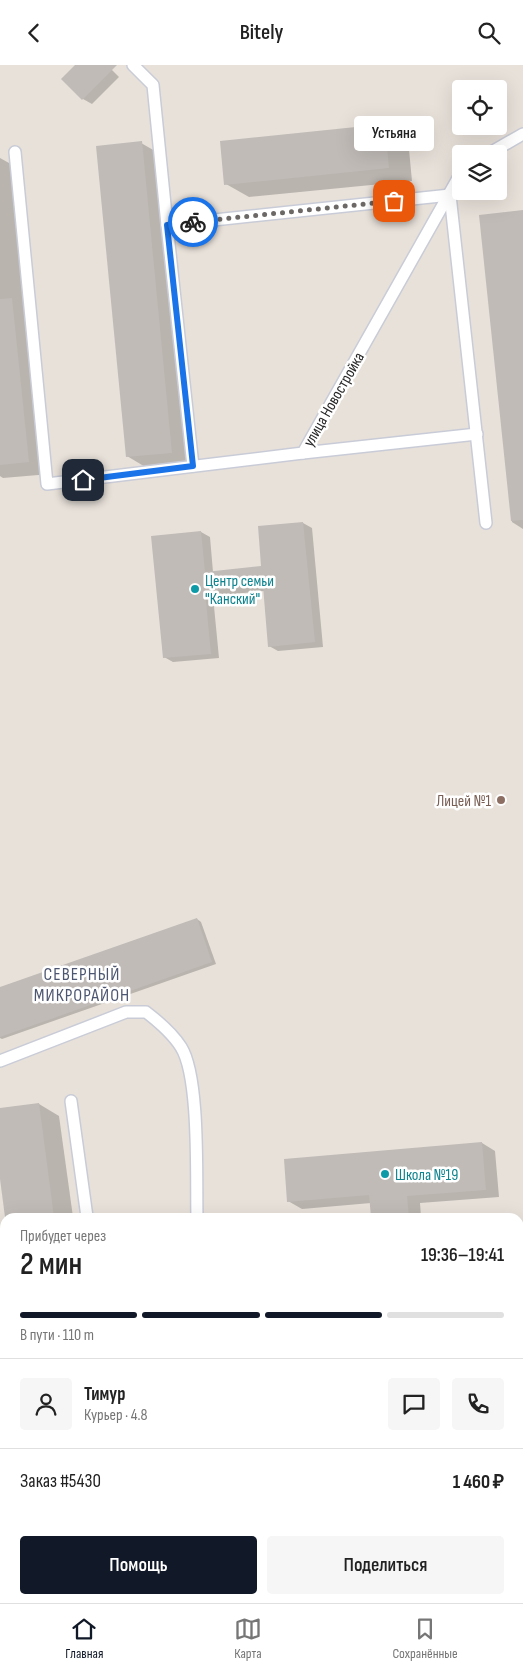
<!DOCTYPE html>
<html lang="ru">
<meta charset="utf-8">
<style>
:root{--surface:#fff;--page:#f6f6f6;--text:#222;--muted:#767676;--line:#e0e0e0;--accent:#111827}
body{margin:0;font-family:"Sofia Sans Condensed",sans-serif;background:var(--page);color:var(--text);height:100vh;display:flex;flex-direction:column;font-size:19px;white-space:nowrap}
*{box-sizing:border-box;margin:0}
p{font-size:16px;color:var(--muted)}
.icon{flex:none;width:28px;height:28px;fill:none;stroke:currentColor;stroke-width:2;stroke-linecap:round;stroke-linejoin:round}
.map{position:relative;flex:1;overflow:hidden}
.panel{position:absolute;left:0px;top:1148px;width:524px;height:391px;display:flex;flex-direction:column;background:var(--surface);border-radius:15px 15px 0 0;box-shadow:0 5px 20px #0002}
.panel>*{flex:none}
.controls{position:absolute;left:452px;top:15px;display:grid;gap:10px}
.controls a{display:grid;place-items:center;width:55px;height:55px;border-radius:5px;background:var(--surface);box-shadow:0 5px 20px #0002;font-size:25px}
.pin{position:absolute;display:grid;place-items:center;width:42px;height:42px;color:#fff;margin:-21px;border-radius:10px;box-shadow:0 2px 8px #0006}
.courier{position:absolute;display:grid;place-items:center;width:50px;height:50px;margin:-25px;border:4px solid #1a73e8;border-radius:50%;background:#fff;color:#222;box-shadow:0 1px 6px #0007}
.bubble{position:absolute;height:35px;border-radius:5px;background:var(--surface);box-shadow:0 5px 20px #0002;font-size:16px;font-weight:600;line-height:35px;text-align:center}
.head em{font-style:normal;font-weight:600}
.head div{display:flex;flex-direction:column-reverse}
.head{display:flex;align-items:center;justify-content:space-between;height:85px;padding:0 20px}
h1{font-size:32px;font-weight:600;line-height:38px}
.bar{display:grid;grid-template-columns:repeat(4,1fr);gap:8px 5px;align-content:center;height:60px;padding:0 20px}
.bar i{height:6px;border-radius:4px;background:var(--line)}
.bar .on{background:var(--accent)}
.bar p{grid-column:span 4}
.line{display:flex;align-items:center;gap:12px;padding:0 20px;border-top:1px solid var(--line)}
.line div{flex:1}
.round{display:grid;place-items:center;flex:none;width:52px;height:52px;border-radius:5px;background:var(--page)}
.cta{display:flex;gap:10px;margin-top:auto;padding:10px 20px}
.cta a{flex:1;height:58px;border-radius:5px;background:var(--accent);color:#fff;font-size:20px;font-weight:600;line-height:58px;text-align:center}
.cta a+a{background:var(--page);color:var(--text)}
header{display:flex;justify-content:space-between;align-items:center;height:65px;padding:0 20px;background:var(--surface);font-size:22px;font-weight:600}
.tabs{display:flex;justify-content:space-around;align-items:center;height:70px;border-top:1px solid var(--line);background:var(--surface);font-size:14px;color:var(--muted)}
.tabs a{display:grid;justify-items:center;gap:2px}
.tabs .on{color:var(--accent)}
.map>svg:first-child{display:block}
.shadow{fill:#0003}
.building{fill:#c0bbb7}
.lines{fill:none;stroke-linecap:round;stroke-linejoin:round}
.lane-casing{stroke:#c9ccd7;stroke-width:14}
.lane{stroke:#fff;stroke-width:11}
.done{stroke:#6b6866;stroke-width:5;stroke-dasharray:0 9}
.route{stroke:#1a73e8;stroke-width:6}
.culture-dot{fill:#0f9aa8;stroke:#fff;stroke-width:2}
.education-dot{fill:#8d6e63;stroke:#fff;stroke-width:2}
.labels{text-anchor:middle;stroke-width:5;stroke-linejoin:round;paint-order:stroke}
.street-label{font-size:16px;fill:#272727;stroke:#fff}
.culture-label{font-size:16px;fill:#0d838f;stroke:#fff;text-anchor:start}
.education-label{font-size:16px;fill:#785e54;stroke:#fff;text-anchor:end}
.neighbourhood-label{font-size:18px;letter-spacing:1px;fill:#4d5671;stroke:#fff}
</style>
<header><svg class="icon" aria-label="back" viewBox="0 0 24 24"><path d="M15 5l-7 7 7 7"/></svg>Bitely<svg class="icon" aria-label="search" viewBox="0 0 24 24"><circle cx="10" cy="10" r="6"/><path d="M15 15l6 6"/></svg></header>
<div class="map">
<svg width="523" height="1538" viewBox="0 0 523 1538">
<rect width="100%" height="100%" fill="#e8e1da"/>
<!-- shadow -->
<g class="shadow">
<path d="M77,0h30l12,12 -27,27 -9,-5 -20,-20z"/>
<path d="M385,61l23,13 4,42 -163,16 -23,-13z"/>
<path d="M141,78l21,12 30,309 -45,4 -20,-12z"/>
<path d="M0,93l18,10 32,306 -47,4 -3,-2z"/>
<path d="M523,146v318l-11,-7 -32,-306z"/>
<path d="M303,458l9,5 11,119 -45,4 -9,-5 -5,-55 -51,5 6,62 -46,4 -9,-5 37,-125 9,5 3,35 50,-5 -4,-40z"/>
<path d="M197,854l4,3 15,42 -214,75 -2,-1v-50z"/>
<path d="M39,1039l20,12 14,101h-67l-6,-48v-60z"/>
<path d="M482,1078l13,8 4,46 -79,6 1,14h-49l-1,-14 -69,6 -14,-8z"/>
<rect x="519" y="1171" width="4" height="56"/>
<path d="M5,1342v56h-5v-55z"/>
<path d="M519,1464h4v59l-4,1z"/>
<path d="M208,1534h178l-55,4h-115z"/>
</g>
<!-- building -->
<g class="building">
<path d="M75,0h42l-35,35 -21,-21z"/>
<path d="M385,59l4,44 -165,17 -4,-44z"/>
<path d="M142,76l30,312 -46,4 -30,-311z"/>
<path d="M523,145v310l-12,1 -32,-306z"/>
<path d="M12,233l17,164 -29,3v-166z"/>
<path d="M303,457l12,120 -47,5 -5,-61 -58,5 6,63 -48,4 -12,-122 50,-5 4,41 56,-6 -3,-40z"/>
<path d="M197,853l15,44 -212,75v-50z"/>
<path d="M39,1038l15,114h-49l-5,-38v-71z"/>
<path d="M482,1077l4,48 -79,6 2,21h-38l-2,-22 -82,7 -3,-43z"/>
</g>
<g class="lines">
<defs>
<g id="lane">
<path d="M133,0l20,20 14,140 283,-30 36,328"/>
<path d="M15,87l32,332 256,-31 158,-280"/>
<path d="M488,89l35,-20"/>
<path d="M167,160l26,241"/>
<path d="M303,388l174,-19"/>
<path d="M0,996l126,-49h20c13,10 26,21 35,35 19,30 15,131 16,170"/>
<path d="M71,1036l16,116"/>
<path d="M0,1252l5,-1"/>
<path d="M0,1305l5,-1"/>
<path d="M519,1440h4"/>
<path d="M183,1534v4"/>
</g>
</defs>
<!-- lane casing -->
<use href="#lane" class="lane-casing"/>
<!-- lane -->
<use href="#lane" class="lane"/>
</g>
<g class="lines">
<!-- done -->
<path class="done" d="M193,157l201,-21"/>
<!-- route -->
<path class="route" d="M83,415l110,-14 -26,-241 26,-3"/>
</g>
<!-- markers -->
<g class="culture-dot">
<circle cx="195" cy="524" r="5"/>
<circle cx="385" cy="1109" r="5"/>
</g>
<circle class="education-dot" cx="501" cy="735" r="5"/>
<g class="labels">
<!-- street labels -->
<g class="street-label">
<text transform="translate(333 334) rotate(-60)" y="6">улица Новостройка</text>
</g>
<!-- culture labels -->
<g class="culture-label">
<text x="205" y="521">Центр семьи<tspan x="205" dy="18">"Канский"</tspan></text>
<text x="395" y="1115">Школа №19</text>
</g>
<!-- education labels -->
<g class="education-label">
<text x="491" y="741">Лицей №1</text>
</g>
<!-- neighbourhood labels -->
<g class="neighbourhood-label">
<text x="82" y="915">СЕВЕРНЫЙ<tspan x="82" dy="21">МИКРОРАЙОН</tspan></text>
</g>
</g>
</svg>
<div class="controls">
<a><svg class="icon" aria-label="locate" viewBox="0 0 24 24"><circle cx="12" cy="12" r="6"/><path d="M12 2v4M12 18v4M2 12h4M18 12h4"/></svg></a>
<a><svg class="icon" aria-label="layers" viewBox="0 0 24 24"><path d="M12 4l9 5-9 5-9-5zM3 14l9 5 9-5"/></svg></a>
</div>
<div class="pin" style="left:394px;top:136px;background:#ea580c"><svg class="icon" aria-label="bag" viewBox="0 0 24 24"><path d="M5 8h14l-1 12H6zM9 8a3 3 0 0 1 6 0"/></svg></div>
<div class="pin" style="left:83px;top:415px;background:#1f2937"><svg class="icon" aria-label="home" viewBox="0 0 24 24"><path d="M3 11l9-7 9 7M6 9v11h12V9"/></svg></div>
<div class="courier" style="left:193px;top:157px"><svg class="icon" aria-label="bike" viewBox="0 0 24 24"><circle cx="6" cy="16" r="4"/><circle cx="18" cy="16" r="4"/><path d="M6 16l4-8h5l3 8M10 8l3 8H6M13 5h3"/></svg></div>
<div class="bubble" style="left:354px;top:51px;width:80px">Устьяна</div>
<section class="panel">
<div class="head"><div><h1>2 мин</h1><p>Прибудет через</p></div><em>19:36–19:41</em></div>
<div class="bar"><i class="on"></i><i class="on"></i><i class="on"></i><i></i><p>В пути · 110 m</p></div>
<div class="line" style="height:90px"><a class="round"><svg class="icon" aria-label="person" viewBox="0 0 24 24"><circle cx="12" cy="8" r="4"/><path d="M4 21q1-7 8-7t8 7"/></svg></a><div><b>Тимур</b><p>Курьер · 4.8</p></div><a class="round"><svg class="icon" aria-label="chat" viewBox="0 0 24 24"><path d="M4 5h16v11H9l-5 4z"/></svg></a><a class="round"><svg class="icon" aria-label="phone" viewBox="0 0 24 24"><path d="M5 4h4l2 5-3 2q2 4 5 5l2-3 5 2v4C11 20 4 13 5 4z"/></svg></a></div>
<div class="line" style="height:65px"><div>Заказ #5430</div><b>1 460 ₽</b></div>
<div class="cta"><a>Помощь</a><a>Поделиться</a></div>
</section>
</div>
<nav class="tabs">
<a class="on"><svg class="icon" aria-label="home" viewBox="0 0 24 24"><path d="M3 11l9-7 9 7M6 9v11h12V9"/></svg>Главная</a>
<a><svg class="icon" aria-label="map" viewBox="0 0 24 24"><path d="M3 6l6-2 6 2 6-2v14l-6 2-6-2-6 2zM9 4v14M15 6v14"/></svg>Карта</a>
<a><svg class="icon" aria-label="saved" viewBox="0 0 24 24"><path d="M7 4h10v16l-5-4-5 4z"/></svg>Сохранённые</a>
</nav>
